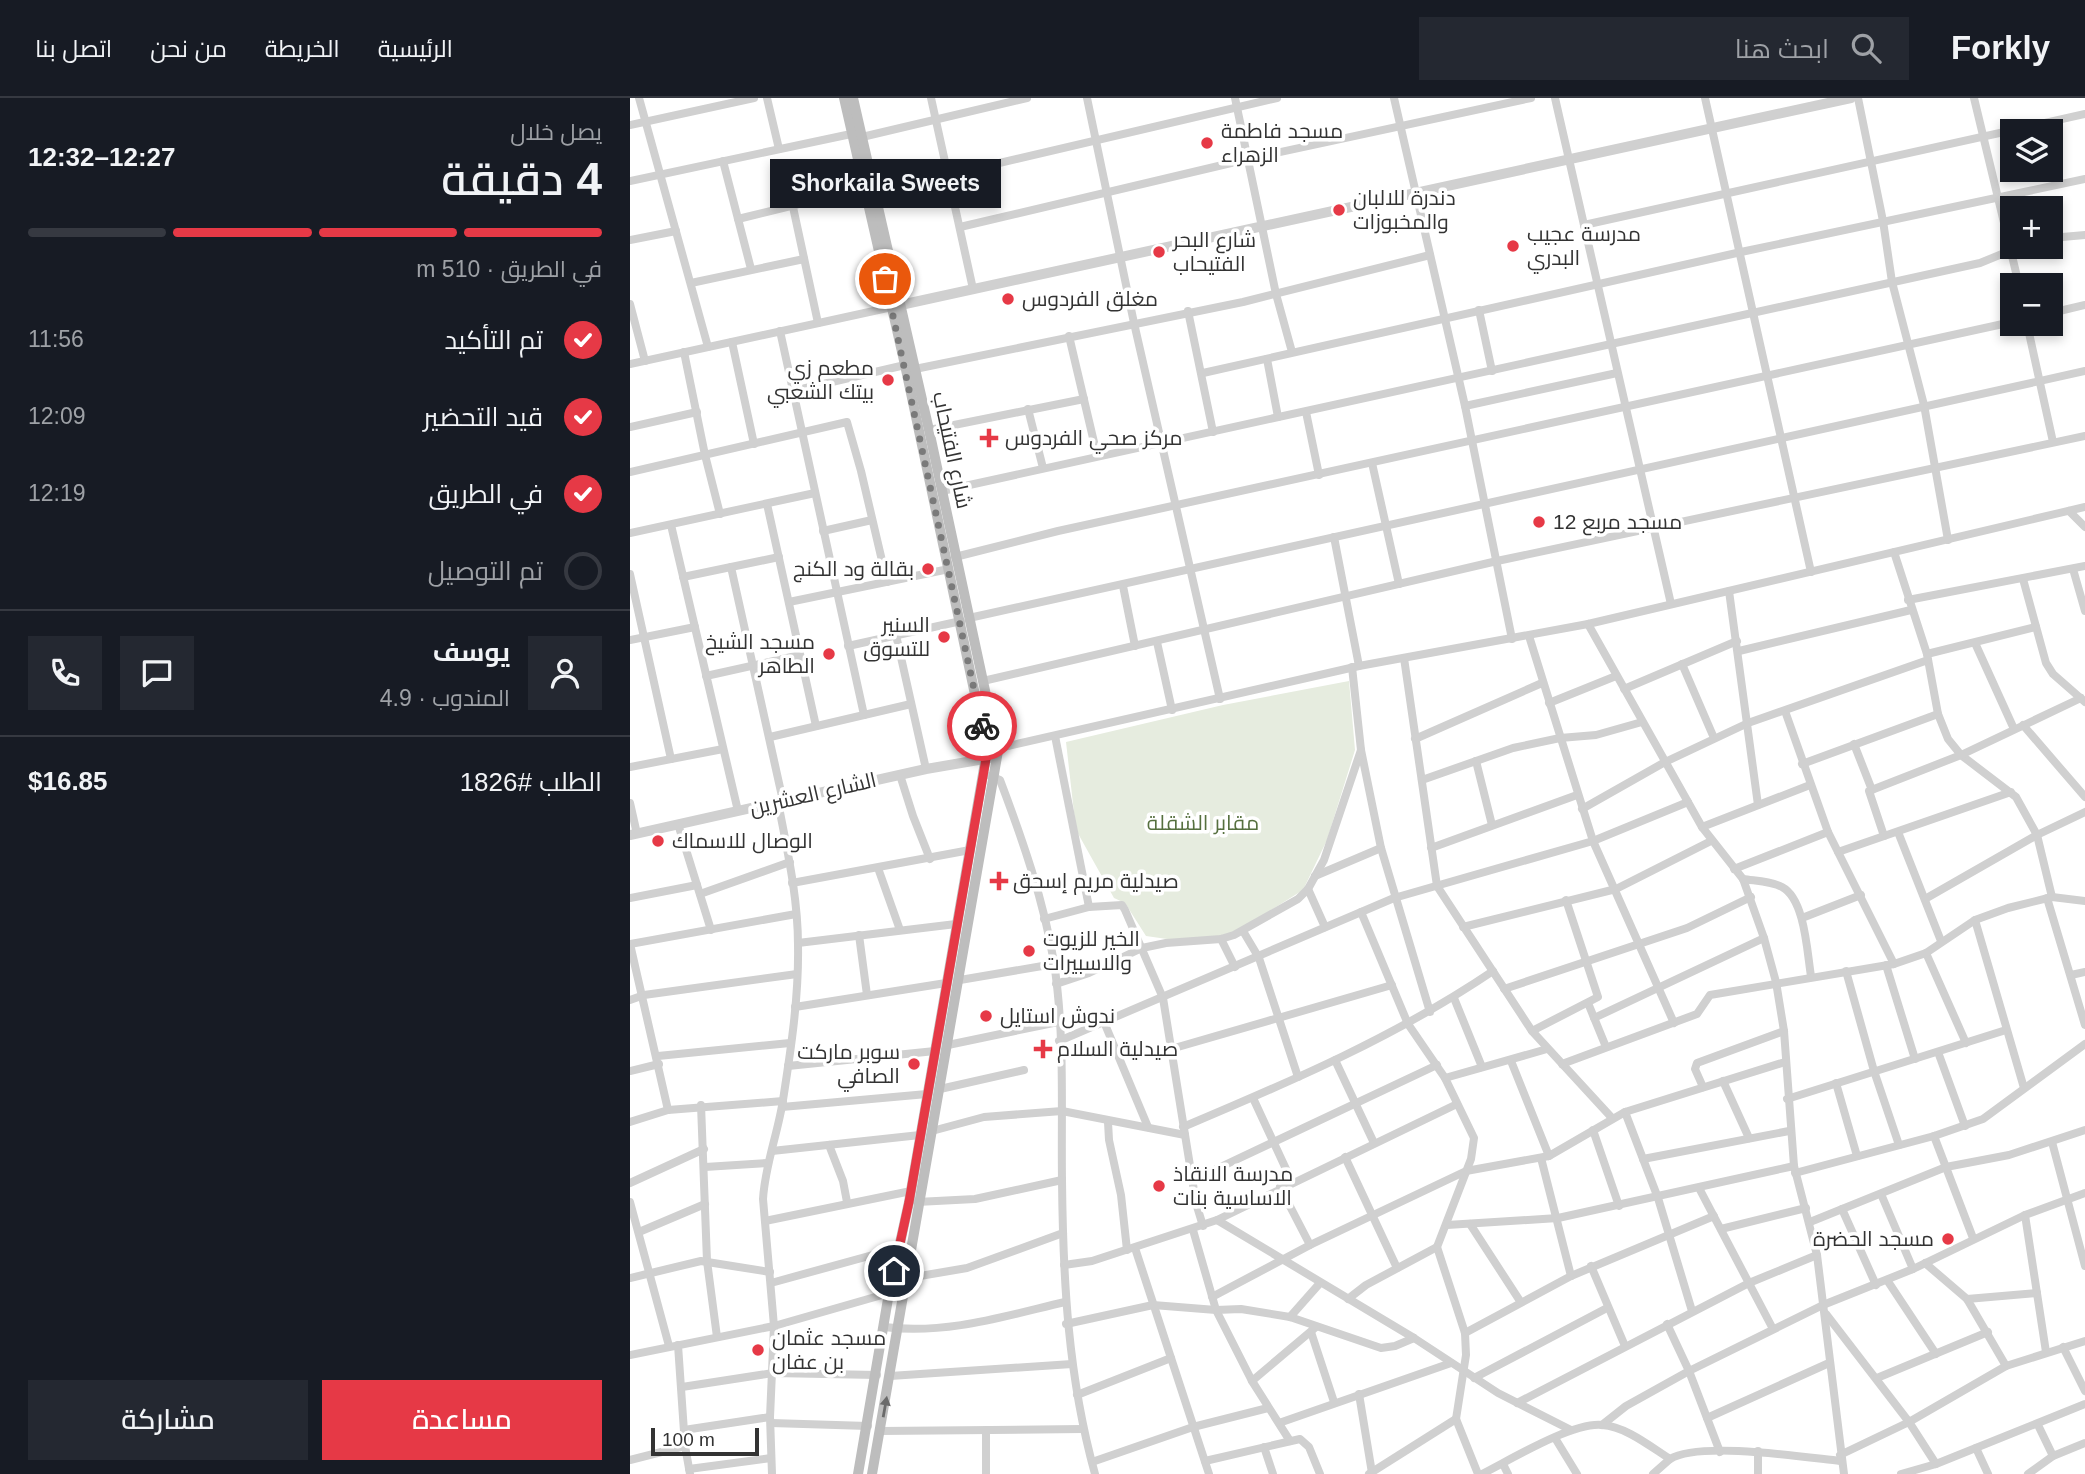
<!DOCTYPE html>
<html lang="ar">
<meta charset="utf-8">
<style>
:root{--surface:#171b24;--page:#242831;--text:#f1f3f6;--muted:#9ea1a6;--line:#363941;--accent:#e63946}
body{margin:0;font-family:Helvetica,Cairo,sans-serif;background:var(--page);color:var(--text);direction:rtl;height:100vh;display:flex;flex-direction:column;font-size:26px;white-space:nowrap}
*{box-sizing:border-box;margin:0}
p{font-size:23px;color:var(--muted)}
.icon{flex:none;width:38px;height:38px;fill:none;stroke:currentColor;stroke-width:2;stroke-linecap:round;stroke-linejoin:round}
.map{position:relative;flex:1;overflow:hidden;direction:ltr}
.panel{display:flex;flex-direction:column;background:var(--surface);width:630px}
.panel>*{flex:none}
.controls{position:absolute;left:1370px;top:21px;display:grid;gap:14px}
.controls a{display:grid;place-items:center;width:63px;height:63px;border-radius:0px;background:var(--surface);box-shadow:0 4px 10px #0003;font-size:35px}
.scale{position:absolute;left:21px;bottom:18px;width:108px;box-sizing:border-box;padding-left:7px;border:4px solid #333;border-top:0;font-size:19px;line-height:24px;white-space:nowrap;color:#333;-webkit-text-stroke:5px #fff;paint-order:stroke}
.pin{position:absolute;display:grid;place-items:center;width:60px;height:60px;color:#fff;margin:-30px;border:4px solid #fff;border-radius:50%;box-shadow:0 2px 7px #0007}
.courier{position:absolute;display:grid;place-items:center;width:70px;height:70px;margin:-35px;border:5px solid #e63946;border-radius:50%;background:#fff;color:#222;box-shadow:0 2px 9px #0007}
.bubble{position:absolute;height:49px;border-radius:0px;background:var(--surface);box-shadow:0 4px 10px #0003;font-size:23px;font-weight:600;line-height:49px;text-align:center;direction:rtl}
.summary em{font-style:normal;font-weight:600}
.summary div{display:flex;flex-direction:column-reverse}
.summary{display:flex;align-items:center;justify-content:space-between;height:119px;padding:0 28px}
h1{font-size:46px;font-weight:600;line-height:52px}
.bar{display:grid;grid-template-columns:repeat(4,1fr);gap:10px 7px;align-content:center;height:84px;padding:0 28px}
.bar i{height:9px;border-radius:5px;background:var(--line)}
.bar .current{background:var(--accent)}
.bar p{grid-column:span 4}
.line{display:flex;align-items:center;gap:18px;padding:0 28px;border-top:2px solid var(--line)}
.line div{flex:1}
.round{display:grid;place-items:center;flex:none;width:74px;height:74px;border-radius:0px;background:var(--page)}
ol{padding:0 28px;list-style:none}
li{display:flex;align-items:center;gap:21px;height:77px}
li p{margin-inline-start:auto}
li .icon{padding:7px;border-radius:50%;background:var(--accent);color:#fff;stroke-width:4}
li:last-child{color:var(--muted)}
li i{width:38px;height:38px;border:4px solid var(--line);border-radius:50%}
.primary-button{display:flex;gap:14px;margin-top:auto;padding:14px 28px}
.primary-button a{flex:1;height:80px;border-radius:0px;background:var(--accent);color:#fff;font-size:28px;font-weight:600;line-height:80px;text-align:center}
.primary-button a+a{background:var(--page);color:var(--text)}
header{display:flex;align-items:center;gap:42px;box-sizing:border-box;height:98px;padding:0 35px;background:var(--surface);border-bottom:2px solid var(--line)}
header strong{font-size:33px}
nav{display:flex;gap:38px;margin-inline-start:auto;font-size:24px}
.search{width:490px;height:63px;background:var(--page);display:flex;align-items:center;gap:18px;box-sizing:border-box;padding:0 24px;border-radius:0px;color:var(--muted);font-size:26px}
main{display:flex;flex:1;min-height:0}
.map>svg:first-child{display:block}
.green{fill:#e6ecdf}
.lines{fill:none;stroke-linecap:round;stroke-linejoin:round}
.minor{stroke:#d0d0d0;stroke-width:8}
.tertiary{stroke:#d0d0d0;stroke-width:10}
.secondary{stroke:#bdbdbd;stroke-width:10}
.oneway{fill:#6a6a6a}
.done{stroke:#7a7a7a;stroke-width:7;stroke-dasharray:0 12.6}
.route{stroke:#e63946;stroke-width:9}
.poi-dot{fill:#e63946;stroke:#fff;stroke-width:2.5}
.labels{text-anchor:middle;stroke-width:7;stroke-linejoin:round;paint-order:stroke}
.poi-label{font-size:21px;fill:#333;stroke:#fff;text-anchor:start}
.street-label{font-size:21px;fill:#333;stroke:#fff}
.park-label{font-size:21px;fill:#56703f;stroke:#fff}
</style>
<header>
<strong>Forkly</strong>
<div class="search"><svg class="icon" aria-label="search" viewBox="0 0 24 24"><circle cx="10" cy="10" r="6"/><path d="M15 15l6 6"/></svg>ابحث هنا</div>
<nav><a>الرئيسية</a><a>الخريطة</a><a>من نحن</a><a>اتصل بنا</a></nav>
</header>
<main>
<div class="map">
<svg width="1455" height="1376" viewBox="0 0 1455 1376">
<rect width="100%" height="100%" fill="#fff"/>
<!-- green -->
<path class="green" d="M719,583l6,69 -28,90 -24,50 -75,47 -47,4 -35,-5 -21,-33 -11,-5 -38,-68 -10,-88 157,-37z"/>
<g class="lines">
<!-- minor -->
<g class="minor">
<path d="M9,0l69,249"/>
<path d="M137,0l12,51"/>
<path d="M301,0l42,191"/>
<path d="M457,0l47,225 86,376"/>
<path d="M605,0l41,196 16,58"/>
<path d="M764,0l71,308 47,233"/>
<path d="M925,0l29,127 501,-111"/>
<path d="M1075,0l106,474"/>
<path d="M1228,0l25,123 9,61 32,123 24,135"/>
<path d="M1344,0l45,187"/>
<path d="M0,27l124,-27"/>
<path d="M232,39l165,-39"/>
<path d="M93,63l28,108"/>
<path d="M318,77l329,-77"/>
<path d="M0,83l221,-47"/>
<path d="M163,109l25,116"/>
<path d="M108,121l126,-31"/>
<path d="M954,127l87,379"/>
<path d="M330,129l288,-68 283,-61"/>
<path d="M1421,140l34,-3"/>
<path d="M0,142l46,-9"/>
<path d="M61,185l113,-24"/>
<path d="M0,206l15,57"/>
<path d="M849,212l13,61"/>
<path d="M558,213l25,121"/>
<path d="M1421,215l34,-8"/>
<path d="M1397,226l26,118"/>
<path d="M150,233l84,384"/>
<path d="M439,238l28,119"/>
<path d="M102,244l22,102"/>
<path d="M54,254l21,103 15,59"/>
<path d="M637,261l11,58"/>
<path d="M0,266l262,-57"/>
<path d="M285,271l328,-67 187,-47"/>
<path d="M573,275l538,-121 344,-73"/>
<path d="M163,293l112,-26"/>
<path d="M835,308l152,-33"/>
<path d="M398,311l15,59"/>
<path d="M676,314l13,63"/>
<path d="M0,329l67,-15"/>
<path d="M299,332l155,-31"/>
<path d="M742,365l27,121"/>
<path d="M0,374l217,-50 14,49 26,111"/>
<path d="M312,393l1038,-228 39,-16"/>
<path d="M137,406l49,222"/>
<path d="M1439,413l16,16"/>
<path d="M41,427l67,286"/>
<path d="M193,433l49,-11"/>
<path d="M0,435l185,-40"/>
<path d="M704,439l25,129"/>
<path d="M1264,454l33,102 11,60 10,25 13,16 55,42 21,38 15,62"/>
<path d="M325,459l103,-26 954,-209"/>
<path d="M101,469l52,234"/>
<path d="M1443,471l12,42"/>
<path d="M0,476l41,185"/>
<path d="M53,479l96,-20"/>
<path d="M1393,481l23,84 7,11 32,28"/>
<path d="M493,488l12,60"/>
<path d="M1099,493l29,214"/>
<path d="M1278,502l177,-34"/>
<path d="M159,504l160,-33"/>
<path d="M339,520l1116,-247"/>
<path d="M958,526l114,203 41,52 21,59 12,44 8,49 10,135 23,89 27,219"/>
<path d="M266,537l30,134"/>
<path d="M899,538l64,205 81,182"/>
<path d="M0,542l65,-13"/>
<path d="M527,544l15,68"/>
<path d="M1345,545l39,86"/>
<path d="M218,548l113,-25"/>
<path d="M1109,553l172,-41"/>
<path d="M1297,556l109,-27"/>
<path d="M774,560l33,228 95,145 80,87"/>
<path d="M1052,566l32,74"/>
<path d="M722,569l9,83 20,98 49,164"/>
<path d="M76,578l94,-21"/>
<path d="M353,583l514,-120 588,-125"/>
<path d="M994,591l113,-48"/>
<path d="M919,605l67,-27"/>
<path d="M1155,613l43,121 66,132"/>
<path d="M1393,627l62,72"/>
<path d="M425,638l34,171"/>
<path d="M140,639l141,-33"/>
<path d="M785,641l127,-56"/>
<path d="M1224,646l18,46"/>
<path d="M365,651l364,-83 229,-42 497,-117"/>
<path d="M846,663l16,64"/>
<path d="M1172,666l136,-50"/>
<path d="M0,669l93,-18"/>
<path d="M270,677l13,41 17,43"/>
<path d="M360,678l10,4c22,58 44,121 54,183 11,71 7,145 8,217 1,100 6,197 33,294"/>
<path d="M792,682l91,-32 47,-10 36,-3 46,-13"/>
<path d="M0,705l7,31"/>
<path d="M952,711l83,-47 83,-39 180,-63"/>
<path d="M48,726l33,106"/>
<path d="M1072,729l108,-42"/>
<path d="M1268,734l43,109"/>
<path d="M1254,738l-15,-45 92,-36 120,-57"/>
<path d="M801,750l146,-53"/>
<path d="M1208,754l173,-60"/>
<path d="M248,770l22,62"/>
<path d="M1104,771l94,-37"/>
<path d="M685,778l66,-28"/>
<path d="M1113,781c12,2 28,2 39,8 23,12 25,65 29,89"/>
<path d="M162,785l178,-33"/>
<path d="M678,791l17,38"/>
<path d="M70,796l90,-32"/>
<path d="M0,800l67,-13"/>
<path d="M1417,800l38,127"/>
<path d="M1295,801l112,-64 48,-23"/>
<path d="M731,814l47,112 37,54 29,60 -3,21 -34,88 28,86 1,22 -10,64 22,55"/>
<path d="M1172,820l59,-23"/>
<path d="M414,821l45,-12 33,-2 3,5 38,88 33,205 7,23"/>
<path d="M1345,822l49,168"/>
<path d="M833,829l153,-38 95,-48"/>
<path d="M613,833l16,27 39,119"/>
<path d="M229,837l8,60"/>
<path d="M591,841l14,28"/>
<path d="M168,845l158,-19"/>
<path d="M0,846l38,166"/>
<path d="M0,846l166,-30"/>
<path d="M1296,855l40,90"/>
<path d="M1256,867l29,94"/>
<path d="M1216,873l28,100 25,74"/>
<path d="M1441,877l14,-3"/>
<path d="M330,882l94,-16"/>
<path d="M426,886l33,-11 53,-25 24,-5 55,-4 13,-4 64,-36 10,-10 16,-29 37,-110"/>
<path d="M874,891l183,-61 64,-31"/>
<path d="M824,900l28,69"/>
<path d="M0,902l14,-5 153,-21"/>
<path d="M958,905l18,44"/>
<path d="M165,909l151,-24"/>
<path d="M964,920l170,-80"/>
<path d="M474,924l44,105"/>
<path d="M902,933l66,-34 -32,-97"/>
<path d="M429,943l335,-143 199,-57 95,-39"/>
<path d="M318,947l110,-23"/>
<path d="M541,951l221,-64"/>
<path d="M1308,954l27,74"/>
<path d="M28,958l132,-13"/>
<path d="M705,962l39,83"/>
<path d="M881,963l38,95"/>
<path d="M932,966l135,-50 13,-19 184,-31 32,-11 49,-33 33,-12 44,-11 33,4"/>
<path d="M158,968l147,-15"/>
<path d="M0,973l29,-7"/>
<path d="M815,980l102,-29"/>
<path d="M1093,983l26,57"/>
<path d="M1206,985l21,73"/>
<path d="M1073,989l-8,-18 2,-6 87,-32"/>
<path d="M310,991l84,-19"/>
<path d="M623,1000l39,84"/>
<path d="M1157,1001l219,-69"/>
<path d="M71,1007l6,156 10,76"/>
<path d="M152,1009l145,-13"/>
<path d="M995,1014l33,86 34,113"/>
<path d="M0,1024l38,-12 115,-9"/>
<path d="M478,1024l1,18 12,55 6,55"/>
<path d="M553,1029c107,-45 214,-91 310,-156"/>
<path d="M963,1032l26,76"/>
<path d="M302,1033l52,-14 78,-6 123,24"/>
<path d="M1304,1038l39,102"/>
<path d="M1422,1044l33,124"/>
<path d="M199,1047l14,36 4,21"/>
<path d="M142,1053l148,-16"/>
<path d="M715,1059l52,111"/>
<path d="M911,1060l30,118"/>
<path d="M1013,1061l146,-28"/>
<path d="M75,1069l63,-4"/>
<path d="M1165,1075l139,-37 49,-17 102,-75"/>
<path d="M563,1082l244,-115"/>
<path d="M0,1085l74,-34"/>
<path d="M650,1089l30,58"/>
<path d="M1069,1090l74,141"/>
<path d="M1251,1096l32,75"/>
<path d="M0,1104l39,144"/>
<path d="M287,1104l58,-3 87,-19"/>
<path d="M1212,1111l34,76"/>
<path d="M1395,1117l21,137"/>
<path d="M587,1122l240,-116"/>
<path d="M135,1123l146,-30"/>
<path d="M1180,1124l136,-55 63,-12 76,-25"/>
<path d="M840,1126l50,77"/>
<path d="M817,1127l111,-7 236,-52"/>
<path d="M1091,1131l85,-21"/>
<path d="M563,1132l23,80 36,71 38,60"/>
<path d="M9,1134l66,-28"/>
<path d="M505,1150l74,226"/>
<path d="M1295,1165l42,36 39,67"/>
<path d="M434,1167l28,-4 125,-41 197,118 84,55 73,37"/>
<path d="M961,1168l34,80"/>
<path d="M0,1180l71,-17 69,11"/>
<path d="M278,1180l59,-10 96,-35"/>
<path d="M1257,1182l49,74"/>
<path d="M141,1185l127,-35"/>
<path d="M582,1199l98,-52 156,-74 83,-15 76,-44 160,-50"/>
<path d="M718,1201l18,-14 71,-38"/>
<path d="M1337,1201l70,-6"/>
<path d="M1196,1216l83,108 27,42"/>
<path d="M660,1219l30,-34"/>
<path d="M436,1226l87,-19 63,5 25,-1 49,8 91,31 14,-2 19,-8"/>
<path d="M1037,1226l22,47 31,81"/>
<path d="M254,1229c62,8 121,-11 181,-25"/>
<path d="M681,1234l23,70"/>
<path d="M835,1235l106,-57 143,-60"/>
<path d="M48,1247l7,101 5,28"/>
<path d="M1433,1249l22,44"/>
<path d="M0,1257l144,-29 115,-33"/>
<path d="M260,1278l182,-12"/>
<path d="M844,1280l133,-70"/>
<path d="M1247,1280l111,-46"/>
<path d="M622,1283l64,-54"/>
<path d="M52,1289l91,-14 104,2"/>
<path d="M729,1296l13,79"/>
<path d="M447,1297l94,-37"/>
<path d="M887,1305l232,-120 68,-28"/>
<path d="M1077,1320l122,-55"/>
<path d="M141,1325l97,3"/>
<path d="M649,1325l172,-60"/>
<path d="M972,1327l24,-19 63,-35 134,-66 90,-36 112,-54 60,-22"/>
<path d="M1408,1327l15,31"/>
<path d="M54,1332l86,-13"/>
<path d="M250,1333l203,-2"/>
<path d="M925,1340l22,36"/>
<path d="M634,1349l9,27"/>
<path d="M1346,1350l12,26"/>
<path d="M1128,1353v23"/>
<path d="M1210,1357l69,-33 97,-56 79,-25"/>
<path d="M0,1362l55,-14"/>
<path d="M575,1363l95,-22 9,8 11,27"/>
<path d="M462,1364l101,-35 75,-19"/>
<path d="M873,1366l5,10"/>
<path d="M59,1371l82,-11"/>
<path d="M142,1376l-2,-57 4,-91 -11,-127c2,-34 15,-66 20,-99 8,-51 16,-104 15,-155 0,-48 -11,-96 -20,-143"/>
<path d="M356,1376v-44"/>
<path d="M739,1376l87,-55"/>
<path d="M852,1376c28,-14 90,-52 120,-49 23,1 49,22 68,34 30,-18 133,-2 170,2"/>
<path d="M1023,1376l17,-15"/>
<path d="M1271,1376l35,-10 149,-60"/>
<path d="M1398,1376l25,-18 32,-13"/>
</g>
<!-- tertiary -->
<g class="tertiary">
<path d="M266,208l955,-208"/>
<path d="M0,737l296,-66 64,-11"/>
</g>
<!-- secondary -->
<g class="secondary">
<path d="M214,0l61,267 82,386 -78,451 -20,91 -31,181"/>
<path d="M223,0l76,332 69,321 -126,723"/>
</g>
</g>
<!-- one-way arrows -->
<defs><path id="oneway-solid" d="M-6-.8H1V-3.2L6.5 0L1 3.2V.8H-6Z" transform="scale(1.75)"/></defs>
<use class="oneway" href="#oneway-solid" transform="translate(255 1309) rotate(-80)"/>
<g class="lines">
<!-- done -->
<path class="done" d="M255,181l97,447"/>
<!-- route -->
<path class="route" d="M264,1173l15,-69 77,-443 -4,-33"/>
</g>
<!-- markers -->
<g class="poi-dot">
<circle cx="577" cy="45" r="7"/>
<circle cx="709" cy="112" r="7"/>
<circle cx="883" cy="148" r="7"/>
<circle cx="529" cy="154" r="7"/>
<circle cx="378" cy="201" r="7"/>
<circle cx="258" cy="282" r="7"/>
<path d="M355.5 329.5h7v7h7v7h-7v7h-7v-7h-7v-7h7z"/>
<circle cx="909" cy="424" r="7"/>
<circle cx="298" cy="471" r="7"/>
<circle cx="314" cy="539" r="7"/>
<circle cx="199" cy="556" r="7"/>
<circle cx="28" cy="743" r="7"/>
<path d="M365.5 772.5h7v7h7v7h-7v7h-7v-7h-7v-7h7z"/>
<circle cx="399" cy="853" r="7"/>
<circle cx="356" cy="918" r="7"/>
<path d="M409.5 940.5h7v7h7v7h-7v7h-7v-7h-7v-7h7z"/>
<circle cx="284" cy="966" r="7"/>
<circle cx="529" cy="1088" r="7"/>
<circle cx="1318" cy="1141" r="7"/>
<circle cx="128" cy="1252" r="7"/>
</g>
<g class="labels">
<!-- poi labels -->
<g class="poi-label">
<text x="591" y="40">مسجد فاطمة<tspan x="591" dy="24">الزهراء</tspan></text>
<text x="723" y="107">دندرة للالبان<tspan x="723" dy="24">والمخبوزات</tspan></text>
<text x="897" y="143">مدرسة عجيب<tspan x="897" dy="24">البدري</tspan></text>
<text x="543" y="149">شارع البحر<tspan x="543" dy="24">الفتيحاب</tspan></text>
<text x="392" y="208">مغلق الفردوس</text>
<text x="244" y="277" text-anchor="end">مطعم زي<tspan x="244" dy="24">بيتك الشعبي</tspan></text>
<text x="375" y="347">مركز صحي الفردوس</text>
<text x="923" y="431">مسجد مربع 12</text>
<text x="284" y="478" text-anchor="end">بقالة ود الكنج</text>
<text x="300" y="534" text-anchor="end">السنير<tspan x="300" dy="24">للتسوق</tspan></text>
<text x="185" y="551" text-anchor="end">مسجد الشيخ<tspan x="185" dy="24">الطاهر</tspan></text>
<text x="42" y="750">الوصال للاسماك</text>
<text x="383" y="790">صيدلية مريم إسحق</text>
<text x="413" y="848">الخير للزيوت<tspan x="413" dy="24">والاسبيرات</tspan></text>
<text x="370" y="925">ندوش استايل</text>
<text x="427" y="958">صيدلية السلام</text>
<text x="270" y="961" text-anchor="end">سوبر ماركت<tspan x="270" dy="24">الصافي</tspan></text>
<text x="543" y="1083">مدرسة الانقاذ<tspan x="543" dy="24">الاساسية بنات</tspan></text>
<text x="1304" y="1148" text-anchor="end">مسجد الحضرة</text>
<text x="142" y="1247">مسجد عثمان<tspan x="142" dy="24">بن عفان</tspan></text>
</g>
<!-- street labels -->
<g class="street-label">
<text transform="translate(322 352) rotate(78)" y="7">شارع الفتيحاب</text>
<text transform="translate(183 696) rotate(-13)" y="7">الشارع العشرين</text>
</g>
<!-- park labels -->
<g class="park-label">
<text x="573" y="732">مقابر الشقلة</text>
</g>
</g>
</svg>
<div class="controls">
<a><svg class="icon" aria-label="layers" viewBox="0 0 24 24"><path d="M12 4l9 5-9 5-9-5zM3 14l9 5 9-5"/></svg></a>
<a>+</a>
<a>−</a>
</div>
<div class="scale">100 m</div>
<div class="pin" style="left:255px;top:181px;background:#ea580c"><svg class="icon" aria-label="bag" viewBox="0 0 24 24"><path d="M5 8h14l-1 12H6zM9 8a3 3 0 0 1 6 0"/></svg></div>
<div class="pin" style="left:264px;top:1173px;background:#1f2937"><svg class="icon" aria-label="home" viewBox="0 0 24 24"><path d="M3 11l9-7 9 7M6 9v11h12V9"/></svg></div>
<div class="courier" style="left:352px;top:628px"><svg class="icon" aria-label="bike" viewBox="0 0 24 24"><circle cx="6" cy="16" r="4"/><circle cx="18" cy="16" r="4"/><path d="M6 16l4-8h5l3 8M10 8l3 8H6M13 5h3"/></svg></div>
<div class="bubble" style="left:140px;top:61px;width:231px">Shorkaila Sweets</div>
</div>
<section class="panel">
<div class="summary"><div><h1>4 دقيقة</h1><p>يصل خلال</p></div><em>12:27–12:32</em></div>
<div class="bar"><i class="current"></i><i class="current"></i><i class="current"></i><i></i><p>في الطريق · 510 m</p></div>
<ol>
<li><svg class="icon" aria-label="check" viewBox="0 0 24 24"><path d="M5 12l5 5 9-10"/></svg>تم التأكيد<p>11:56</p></li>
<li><svg class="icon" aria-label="check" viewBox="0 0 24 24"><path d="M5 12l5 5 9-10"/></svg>قيد التحضير<p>12:09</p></li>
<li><svg class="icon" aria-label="check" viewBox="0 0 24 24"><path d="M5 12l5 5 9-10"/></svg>في الطريق<p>12:19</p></li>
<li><i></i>تم التوصيل</li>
</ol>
<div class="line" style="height:126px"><a class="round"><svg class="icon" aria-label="person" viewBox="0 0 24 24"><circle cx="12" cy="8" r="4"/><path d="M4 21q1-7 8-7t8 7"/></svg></a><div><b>يوسف</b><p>المندوب · 4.9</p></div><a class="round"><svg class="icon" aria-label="chat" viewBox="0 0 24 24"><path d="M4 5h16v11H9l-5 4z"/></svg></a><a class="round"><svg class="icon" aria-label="phone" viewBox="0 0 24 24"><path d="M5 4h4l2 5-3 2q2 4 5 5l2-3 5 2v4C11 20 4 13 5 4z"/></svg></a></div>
<div class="line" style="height:91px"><div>الطلب #1826</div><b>$16.85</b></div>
<div class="primary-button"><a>مساعدة</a><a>مشاركة</a></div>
</section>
</main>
